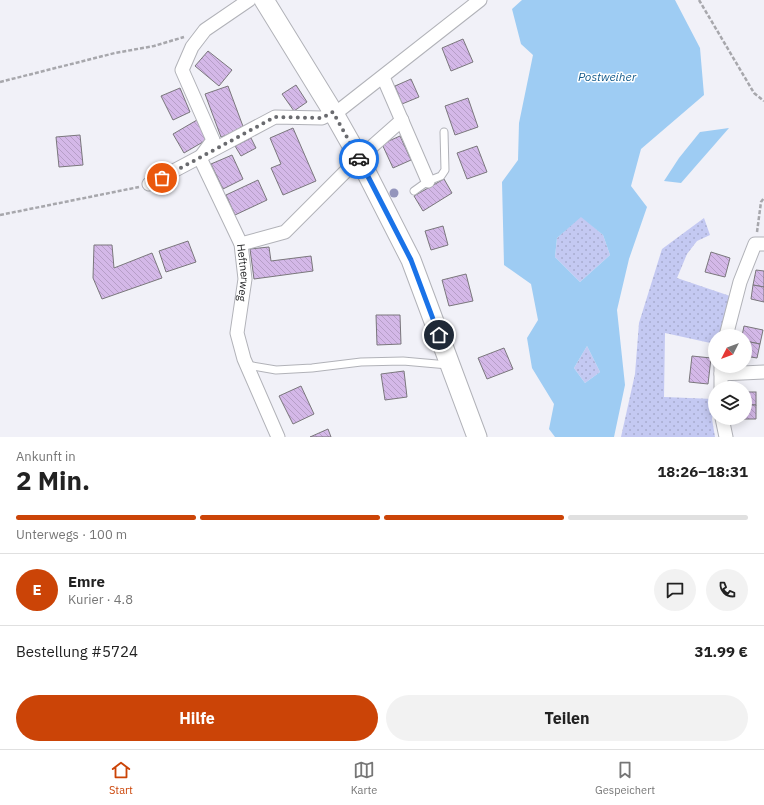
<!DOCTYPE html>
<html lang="de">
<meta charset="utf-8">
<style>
:root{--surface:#fff;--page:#f2f2f2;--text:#222;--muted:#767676;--line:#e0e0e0;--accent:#cb4407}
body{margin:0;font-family:"IBM Plex Sans",sans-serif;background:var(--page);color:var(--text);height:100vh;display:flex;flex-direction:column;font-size:15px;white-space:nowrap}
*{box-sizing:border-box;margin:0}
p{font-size:13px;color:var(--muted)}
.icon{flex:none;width:22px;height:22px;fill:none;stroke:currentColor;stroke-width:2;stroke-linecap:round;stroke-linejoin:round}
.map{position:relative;height:437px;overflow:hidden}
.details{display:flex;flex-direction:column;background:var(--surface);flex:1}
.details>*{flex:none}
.needle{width:26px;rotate:228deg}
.tools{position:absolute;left:708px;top:329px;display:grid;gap:8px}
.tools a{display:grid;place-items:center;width:44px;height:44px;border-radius:50%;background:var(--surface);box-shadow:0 2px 10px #0003;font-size:20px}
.pin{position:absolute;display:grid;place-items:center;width:34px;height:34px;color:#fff;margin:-17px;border:2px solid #fff;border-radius:50%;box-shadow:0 1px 4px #0007}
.courier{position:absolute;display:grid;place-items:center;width:40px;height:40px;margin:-20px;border:3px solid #1a73e8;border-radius:50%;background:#fff;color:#222;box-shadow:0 1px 5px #0007}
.summary em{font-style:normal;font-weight:700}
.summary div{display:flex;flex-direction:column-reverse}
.summary{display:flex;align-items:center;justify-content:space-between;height:68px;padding:0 16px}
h1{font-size:26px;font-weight:700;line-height:30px}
.bar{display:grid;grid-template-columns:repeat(4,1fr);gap:6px 4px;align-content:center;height:48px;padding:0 16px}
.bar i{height:5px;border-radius:3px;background:var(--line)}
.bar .on{background:var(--accent)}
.bar p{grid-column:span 4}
.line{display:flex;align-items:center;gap:10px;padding:0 16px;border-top:1px solid var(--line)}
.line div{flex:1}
.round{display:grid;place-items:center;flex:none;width:42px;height:42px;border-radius:21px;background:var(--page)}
.button{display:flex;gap:8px;margin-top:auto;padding:8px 16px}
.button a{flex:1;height:46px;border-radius:24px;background:var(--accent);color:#fff;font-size:16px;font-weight:700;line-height:46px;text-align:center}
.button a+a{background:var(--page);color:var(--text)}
.dock{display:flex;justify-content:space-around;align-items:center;height:56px;border-top:1px solid var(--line);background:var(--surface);font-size:11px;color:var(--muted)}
.dock a{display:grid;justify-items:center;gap:2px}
.dock .on{color:var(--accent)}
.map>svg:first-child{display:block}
.grass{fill:url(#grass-dots)}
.water{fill:#9eccf3;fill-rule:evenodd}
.building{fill:url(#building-back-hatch);stroke:#7a777c}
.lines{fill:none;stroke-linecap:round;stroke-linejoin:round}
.lane-casing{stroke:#b1b2b8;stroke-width:9}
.street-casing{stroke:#b1b2b8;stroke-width:15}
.secondary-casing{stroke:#b1b2b8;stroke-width:21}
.path{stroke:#a7a7ac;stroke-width:2.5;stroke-dasharray:4 2;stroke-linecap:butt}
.lane{stroke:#fff;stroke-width:7}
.street{stroke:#fff;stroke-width:13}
.secondary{stroke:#fff;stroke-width:19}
.tree{fill:#9495bc}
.done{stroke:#6a6b6f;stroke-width:4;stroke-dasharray:0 7.2}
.route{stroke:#1a73e8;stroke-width:5}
.labels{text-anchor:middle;stroke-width:3;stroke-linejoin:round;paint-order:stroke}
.street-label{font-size:11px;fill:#222325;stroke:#fff}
.water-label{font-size:12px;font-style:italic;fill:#135a8b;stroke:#fff}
</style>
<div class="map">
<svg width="764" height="437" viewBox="0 0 764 437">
<defs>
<pattern id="grass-dots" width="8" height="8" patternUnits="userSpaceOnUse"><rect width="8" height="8" fill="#c4c9f2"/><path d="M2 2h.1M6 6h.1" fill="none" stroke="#a8accf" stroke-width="1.8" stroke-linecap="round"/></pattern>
<pattern id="building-back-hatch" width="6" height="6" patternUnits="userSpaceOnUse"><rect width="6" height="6" fill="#d4b8e8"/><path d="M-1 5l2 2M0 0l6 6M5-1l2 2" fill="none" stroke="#b69ec7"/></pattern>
</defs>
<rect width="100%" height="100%" fill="#f1f1f8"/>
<!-- grass -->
<g class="grass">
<path d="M581,216l22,19 7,20 -30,27 -25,-25 2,-19z"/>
<path d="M704,218l6,17 -13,6 -10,13 -10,24 53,18 -10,40h-5v8l-50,-11 -1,64 50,2 -2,20 3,18h-94l14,-63 4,-51 23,-74z"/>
<path d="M587,346l13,26 -15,11 -11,-15z"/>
</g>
<!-- water -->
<g class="water">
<path d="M522,0h153l25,48 4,47 -63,54 -10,37 16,21 -18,52 -12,51 8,75 -11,52h-59l-6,-8 5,-25 -22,-36 -5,-30 11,-18 -7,-36 -27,-19 -2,-83 16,-22 1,-37 14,-68 -12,-11 -9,-35zM581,217l22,18 7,20 -30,27 -25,-25 2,-19zM587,346l13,26 -15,11 -11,-15z"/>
<path d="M729,128l-48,55 -17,-2 15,-23 21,-26z"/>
</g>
<!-- building -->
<g class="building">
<path d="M463,39l10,23 -22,9 -9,-23z"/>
<path d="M208,51l24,19 -13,16 -24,-20z"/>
<path d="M411,79l8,18 -17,7 -7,-18z"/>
<path d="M296,85l11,17 -13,9 -12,-17z"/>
<path d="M228,86l16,43 -23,8 -16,-43z"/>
<path d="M180,88l10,24 -17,8 -12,-24z"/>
<path d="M468,98l10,29 -23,8 -10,-29z"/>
<path d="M197,120l11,19 -24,14 -11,-19z"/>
<path d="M293,128l23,53 -33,14 -12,-27 10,-4 -11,-26z"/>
<path d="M80,135l3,30 -24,2 -3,-30z"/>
<path d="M400,136l11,24 -18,8 -11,-24z"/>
<path d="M251,138l5,10 -15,8 -6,-10z"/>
<path d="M477,146l10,26 -20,7 -10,-26z"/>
<path d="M232,155l11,24 -20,10 -12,-25z"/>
<path d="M444,179l8,14 -29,18 -9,-15z"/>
<path d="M258,180l9,20 -32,15 -9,-20z"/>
<path d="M443,226l5,19 -17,5 -6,-19z"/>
<path d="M188,241l8,21 -30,10 -7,-21z"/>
<path d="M94,245h18l2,23 38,-15 10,25 -60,21 -9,-21z"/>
<path d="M269,247l2,14 40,-5 2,15 -59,8 -4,-30z"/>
<path d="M711,252l19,6 -5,19 -20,-5z"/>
<path d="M756,270l8,1v16l-11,-2z"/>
<path d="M466,274l7,27 -24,5 -7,-26z"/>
<path d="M753,285l11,2v15l-13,-3z"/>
<path d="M376,315h24l1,29 -24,1z"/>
<path d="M744,326l19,4 -3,14 -15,-3v-5h-3z"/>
<path d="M745,341l15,3 -3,14 -12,-2z"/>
<path d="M504,348l9,21 -26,10 -9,-21z"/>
<path d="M692,356l19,2 -3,26 -19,-2z"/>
<path d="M404,371l3,26 -22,3 -4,-26z"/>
<path d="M301,386l13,28 -21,10 -14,-28z"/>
<rect x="745" y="392" width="11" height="13"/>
<path d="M745,405h11v14h-20l9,-1z"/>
<path d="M328,429l3,8h-21z"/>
</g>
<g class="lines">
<defs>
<g id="lane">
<path d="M414,191l14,-10 13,-5 4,-6 -1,-38"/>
<path d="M247,365l29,5 36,-2 49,-6 42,-1 45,4"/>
</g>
<g id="street">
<path d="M383,77l45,104"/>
<path d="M202,155l11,-15 -31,-70 10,-23 13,-17 44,-30"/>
<path id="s1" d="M200,158l41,86 4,35 -8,54 7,26 34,78"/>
<path d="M149,184l126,-67 47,1 19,-9 139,-109"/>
<path d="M241,244l44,-12 74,-74 43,-38"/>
<path d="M726,336l14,-54 15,-38h9"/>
<path d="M721,374l43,-2"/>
<path d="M721,388v-22"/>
<path d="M722,418l4,19"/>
</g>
<path id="secondary" d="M264,0l69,112 26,46 52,102 66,177"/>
</defs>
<!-- lane casing -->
<use href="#lane" class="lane-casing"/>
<!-- street casing -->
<use href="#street" class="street-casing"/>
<!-- secondary casing -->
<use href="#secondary" class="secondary-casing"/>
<!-- path -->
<g class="path">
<path d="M699,0l55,93 10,8"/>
<path d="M0,82l115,-29 39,-7 30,-9"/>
<path d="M0,215l139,-28"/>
<path d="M757,232l4,-30 3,-4"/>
</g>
<!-- lane -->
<use href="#lane" class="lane"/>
<!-- street -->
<use href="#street" class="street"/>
<!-- secondary -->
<use href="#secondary" class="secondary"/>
</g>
<!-- trees -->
<circle class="tree" cx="394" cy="193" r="4.5"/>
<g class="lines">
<!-- done -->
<path class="done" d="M162,178l113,-61 47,1 11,-6 26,47"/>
<!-- route -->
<path class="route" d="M359,159l52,101 28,75"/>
</g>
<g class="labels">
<!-- street labels -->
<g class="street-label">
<text dy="4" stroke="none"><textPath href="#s1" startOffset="124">Heftnerweg</textPath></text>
</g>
<!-- water labels -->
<g class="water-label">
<text x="607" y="81">Postweiher</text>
</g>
</g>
</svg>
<div class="tools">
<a><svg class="needle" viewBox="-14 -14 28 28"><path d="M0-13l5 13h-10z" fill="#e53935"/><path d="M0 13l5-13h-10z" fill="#767676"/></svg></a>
<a><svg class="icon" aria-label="layers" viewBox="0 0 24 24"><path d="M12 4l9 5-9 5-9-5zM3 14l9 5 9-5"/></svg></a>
</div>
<div class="pin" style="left:162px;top:178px;background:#ea580c"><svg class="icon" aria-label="bag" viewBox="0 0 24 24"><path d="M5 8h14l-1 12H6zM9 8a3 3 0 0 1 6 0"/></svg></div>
<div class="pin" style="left:439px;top:335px;background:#1f2937"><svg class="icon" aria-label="home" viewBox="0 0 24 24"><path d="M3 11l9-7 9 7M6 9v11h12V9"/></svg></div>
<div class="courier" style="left:359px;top:159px"><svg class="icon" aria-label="car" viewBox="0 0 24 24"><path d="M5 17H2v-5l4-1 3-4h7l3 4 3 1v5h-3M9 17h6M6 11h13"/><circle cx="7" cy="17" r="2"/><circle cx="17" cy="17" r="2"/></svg></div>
</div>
<section class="details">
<div class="summary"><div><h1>2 Min.</h1><p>Ankunft in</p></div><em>18:26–18:31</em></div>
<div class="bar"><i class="on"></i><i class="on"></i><i class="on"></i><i></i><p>Unterwegs · 100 m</p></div>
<div class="line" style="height:72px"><b class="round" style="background:var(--accent);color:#fff">E</b><div><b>Emre</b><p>Kurier · 4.8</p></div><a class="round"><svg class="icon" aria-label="chat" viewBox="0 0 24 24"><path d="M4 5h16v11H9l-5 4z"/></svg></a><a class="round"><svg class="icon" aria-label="phone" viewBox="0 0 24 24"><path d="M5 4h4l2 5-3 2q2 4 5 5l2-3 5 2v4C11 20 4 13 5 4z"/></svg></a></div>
<div class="line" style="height:52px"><div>Bestellung #5724</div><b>31.99 €</b></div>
<div class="button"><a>Hilfe</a><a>Teilen</a></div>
</section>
<nav class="dock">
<a class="on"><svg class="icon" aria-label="home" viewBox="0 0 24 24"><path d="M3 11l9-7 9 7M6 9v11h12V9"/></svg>Start</a>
<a><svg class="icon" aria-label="map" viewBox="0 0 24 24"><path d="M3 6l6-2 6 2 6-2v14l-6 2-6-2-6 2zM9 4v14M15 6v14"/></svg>Karte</a>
<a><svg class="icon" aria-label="saved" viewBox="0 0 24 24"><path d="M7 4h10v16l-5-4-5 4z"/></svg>Gespeichert</a>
</nav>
